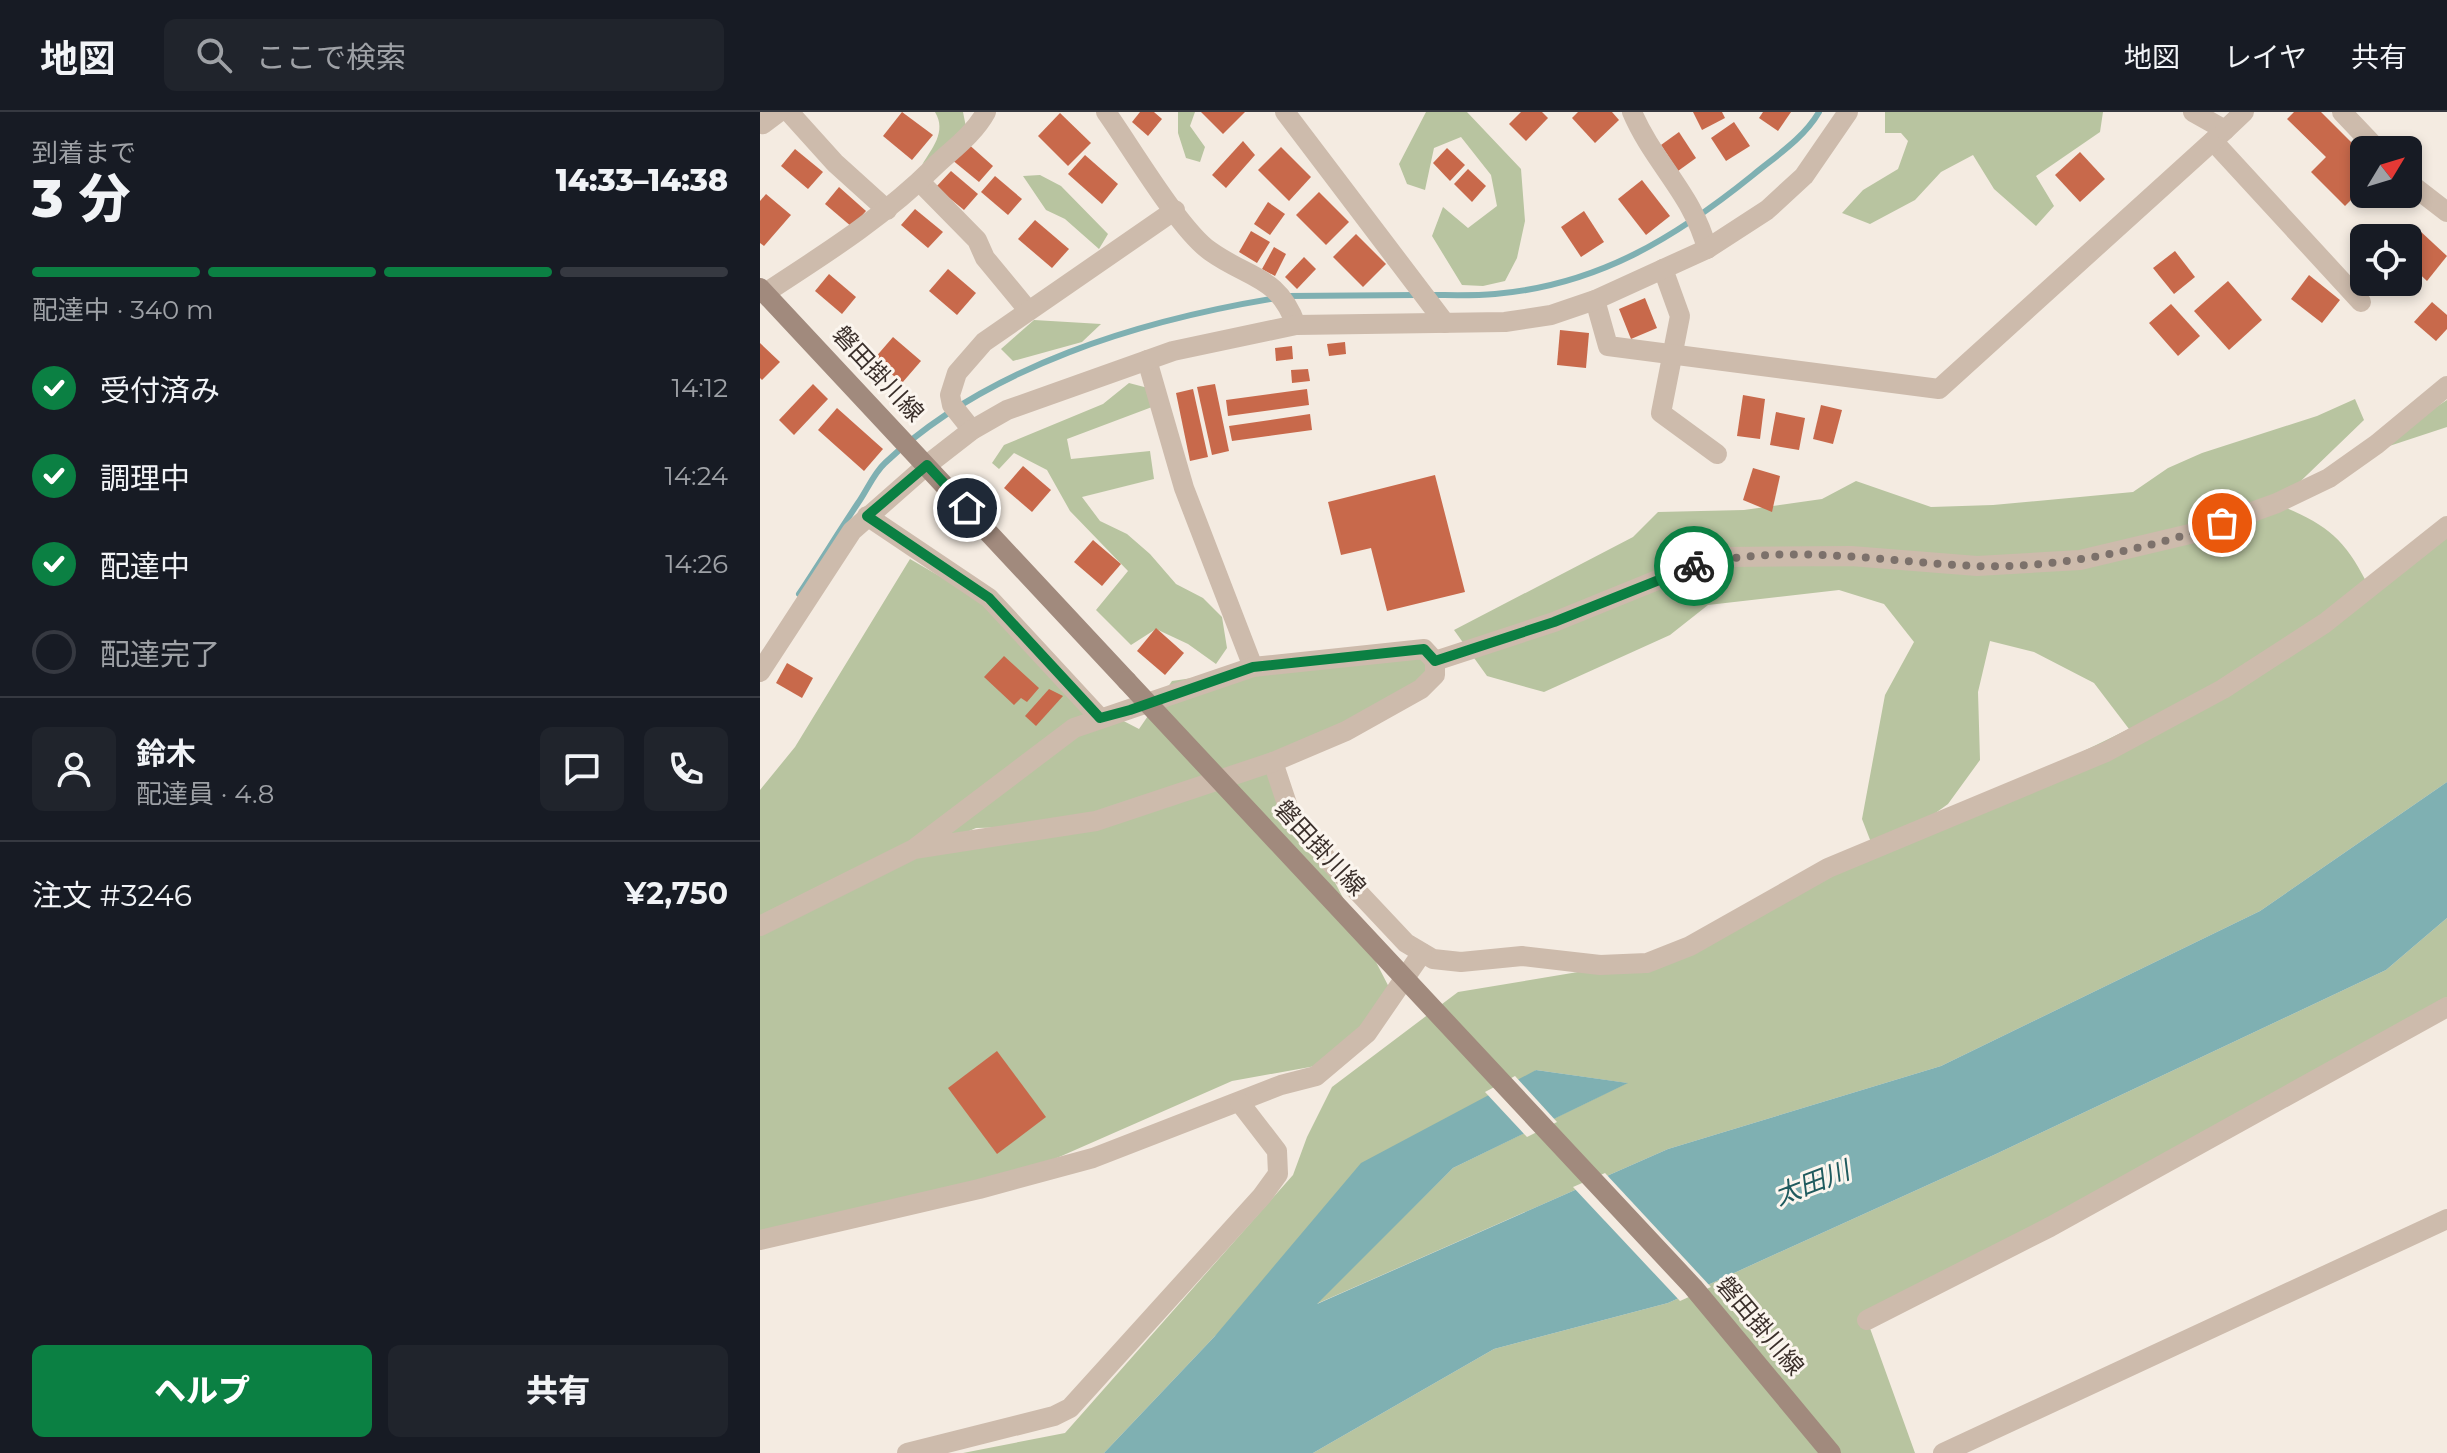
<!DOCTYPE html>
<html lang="ja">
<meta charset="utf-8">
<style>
:root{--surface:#171b24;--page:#20242c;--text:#f1f3f6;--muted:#9ea1a6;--line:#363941;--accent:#0b8043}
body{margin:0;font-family:Montserrat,"Noto Sans JP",sans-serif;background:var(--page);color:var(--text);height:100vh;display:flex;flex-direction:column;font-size:30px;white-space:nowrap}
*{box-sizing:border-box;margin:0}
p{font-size:26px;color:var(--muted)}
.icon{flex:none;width:44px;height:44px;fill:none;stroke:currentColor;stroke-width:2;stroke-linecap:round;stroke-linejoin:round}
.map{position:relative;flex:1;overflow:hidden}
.details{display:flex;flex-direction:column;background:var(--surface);width:760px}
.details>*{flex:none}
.needle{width:52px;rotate:52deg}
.fabs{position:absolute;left:1590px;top:24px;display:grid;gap:16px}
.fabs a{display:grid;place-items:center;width:72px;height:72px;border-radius:12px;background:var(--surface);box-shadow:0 4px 12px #0003;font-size:40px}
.pin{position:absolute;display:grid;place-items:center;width:68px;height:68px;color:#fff;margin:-34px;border:4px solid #fff;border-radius:50%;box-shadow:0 2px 8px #0007}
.courier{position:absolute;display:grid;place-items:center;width:80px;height:80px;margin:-40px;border:6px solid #0b8043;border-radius:50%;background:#fff;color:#222;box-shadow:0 2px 10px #0007}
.overview em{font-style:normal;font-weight:800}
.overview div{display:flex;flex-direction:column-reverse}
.overview{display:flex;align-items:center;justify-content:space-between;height:136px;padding:0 32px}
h1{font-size:52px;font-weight:800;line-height:60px}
.bar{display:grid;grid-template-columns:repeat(4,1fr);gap:12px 8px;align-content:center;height:96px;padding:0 32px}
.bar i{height:10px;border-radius:6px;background:var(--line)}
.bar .selected{background:var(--accent)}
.bar p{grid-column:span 4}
.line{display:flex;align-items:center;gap:20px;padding:0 32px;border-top:2px solid var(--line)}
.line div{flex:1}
.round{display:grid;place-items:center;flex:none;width:84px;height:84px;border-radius:12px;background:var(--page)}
ol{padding:0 32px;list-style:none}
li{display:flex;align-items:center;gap:24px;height:88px}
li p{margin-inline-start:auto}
li .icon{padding:8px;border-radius:50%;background:var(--accent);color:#fff;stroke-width:4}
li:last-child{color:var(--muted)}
li i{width:44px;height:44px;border:4px solid var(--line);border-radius:50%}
.action{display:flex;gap:16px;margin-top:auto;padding:16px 32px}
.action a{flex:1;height:92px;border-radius:12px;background:var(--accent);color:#fff;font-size:32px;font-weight:800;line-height:92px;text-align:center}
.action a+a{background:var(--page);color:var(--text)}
header{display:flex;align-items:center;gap:48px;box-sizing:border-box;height:112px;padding:0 40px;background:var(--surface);border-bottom:2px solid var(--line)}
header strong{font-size:38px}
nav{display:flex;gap:44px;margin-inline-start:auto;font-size:28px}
.search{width:560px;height:72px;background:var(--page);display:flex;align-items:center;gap:20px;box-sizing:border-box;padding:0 28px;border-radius:12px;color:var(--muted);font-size:30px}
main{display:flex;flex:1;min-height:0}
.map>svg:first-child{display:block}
.green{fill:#b8c4a0}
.water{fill:#7fb0b2}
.pier{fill:#f4ebe1}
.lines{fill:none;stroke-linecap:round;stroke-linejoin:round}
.stream{stroke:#7fb0b2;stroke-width:6}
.building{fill:#c8694b}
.minor{stroke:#cdbbac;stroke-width:20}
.tertiary{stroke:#cdbbac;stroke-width:20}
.secondary{stroke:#a18a7d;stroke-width:20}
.secondary-bridge{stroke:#a18a7d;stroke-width:20}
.done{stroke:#7c716b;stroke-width:8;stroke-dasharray:0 14.4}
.route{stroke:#0b8043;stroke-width:10}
.labels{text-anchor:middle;stroke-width:6;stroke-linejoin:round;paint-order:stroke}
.street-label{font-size:24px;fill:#3b302b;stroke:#fbf5ee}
.water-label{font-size:26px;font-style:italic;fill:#1f5a5e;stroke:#fbf5ee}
</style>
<header>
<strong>地図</strong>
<div class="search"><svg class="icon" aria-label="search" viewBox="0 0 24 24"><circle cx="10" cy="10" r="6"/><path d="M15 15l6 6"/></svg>ここで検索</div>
<nav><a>地図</a><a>レイヤ</a><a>共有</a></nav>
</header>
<main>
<section class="details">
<div class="overview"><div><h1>3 分</h1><p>到着まで</p></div><em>14:33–14:38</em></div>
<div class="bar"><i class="selected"></i><i class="selected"></i><i class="selected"></i><i></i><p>配達中 · 340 m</p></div>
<ol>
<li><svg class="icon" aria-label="check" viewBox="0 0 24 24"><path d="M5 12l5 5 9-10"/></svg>受付済み<p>14:12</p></li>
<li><svg class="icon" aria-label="check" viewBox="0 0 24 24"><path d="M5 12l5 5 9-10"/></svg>調理中<p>14:24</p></li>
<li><svg class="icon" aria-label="check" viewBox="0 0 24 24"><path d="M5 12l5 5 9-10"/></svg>配達中<p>14:26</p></li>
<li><i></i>配達完了</li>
</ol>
<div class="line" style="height:144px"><a class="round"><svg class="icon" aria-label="person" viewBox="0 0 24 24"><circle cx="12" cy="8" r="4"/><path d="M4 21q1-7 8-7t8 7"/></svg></a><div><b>鈴木</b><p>配達員 · 4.8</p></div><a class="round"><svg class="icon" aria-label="chat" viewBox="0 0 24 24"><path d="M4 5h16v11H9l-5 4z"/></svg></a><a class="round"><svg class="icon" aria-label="phone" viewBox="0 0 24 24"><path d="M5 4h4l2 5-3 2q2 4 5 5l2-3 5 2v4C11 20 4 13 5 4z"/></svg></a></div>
<div class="line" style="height:104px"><div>注文 #3246</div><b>¥2,750</b></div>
<div class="action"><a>ヘルプ</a><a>共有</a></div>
</section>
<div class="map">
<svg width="1687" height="1341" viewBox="0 0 1687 1341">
<rect width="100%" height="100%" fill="#f4ebe1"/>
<!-- green -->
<g class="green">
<path d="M175,0h28l3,15 -44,38c10,-17 25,-33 13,-53z"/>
<path d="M418,0h17l-5,14 15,21 -5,15 -14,-4 -8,-25z"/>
<path d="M666,0h41l54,57 4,52 -8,37 -12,23 -22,5 -21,-1 -30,-49 11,-29 25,21 29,-22 -6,-31 -30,-38 -27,11 -9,42 -18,-6 -8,-20z"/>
<path d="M1125,0h218l-3,20 -64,44 18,30 -18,20 -42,-37 -21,-34 -32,17 -26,28 -45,24 -28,-11 21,-23 35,-21 10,-28 -7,-8h-16z"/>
<path d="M280,63l21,11 47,48 -9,15 -34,-30 -19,-9 -23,-34z"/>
<path d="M274,208l67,4 -19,18 -69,19 -12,-12z"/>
<path d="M369,271l19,5 12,16 -93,35 4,20 79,-8 4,28 -72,18 18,24 27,13 23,20 26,30 27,14 19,19 5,31 -11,16 -28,-20 -32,-15 -25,16 -35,-35 32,-39 -58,-60 -23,-41 -33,-17 -15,16 -7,-6 12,-18 99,-41z"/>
<path d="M1595,287l9,21 -87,84c48,20 66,32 90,79l80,-61v260l-187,129 -319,155 -273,83 -354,156 139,-137 174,-85 -91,-13 -321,266 -111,117h-141l102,-20 228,-258 14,-38 25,-50 126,-95 198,-33 473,-230 -35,-46 -60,-31 -44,-11 -12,51 2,68 -32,44 -50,36 -24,10 -12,-31 23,-124 29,-53 -30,-38 -45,-14 -131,15 -38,30 -126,57 -57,-16 -33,-46 179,-93 25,-25 86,-2 78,-11 34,-18 75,26 62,-2 140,-13 35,-24 34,-15 115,-37z"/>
<path d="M1687,288v27l-85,28z"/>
<path d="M150,447l93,54 82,88 54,28 33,-48 135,-20 117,-12 11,26 -162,87 120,233 -61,68 -100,18 -182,80 -184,54 -106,19v-309l183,-80 111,-19 -78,2 -216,95v-133l35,-43z"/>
<path d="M1687,806v79l-580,323 48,133h-602l181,-104 174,-46 328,-149 390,-184z"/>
</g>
<!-- water -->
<path class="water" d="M1687,670v136l-61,52 -390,184 -328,149 -174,46 -181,104h-209l111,-117 146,-173 175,-93 92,13 -175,85 -136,136 351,-155 273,-83 319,-155z"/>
<!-- pier -->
<g class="pier">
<path d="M755,964l42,46 -30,15 -42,-45z"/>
<path d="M845,1061l80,86 26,28 -31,14 -107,-114z"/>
</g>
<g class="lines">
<!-- stream -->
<g class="stream">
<path d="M668,183c22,0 45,1 67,-1 103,-9 180,-56 258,-119 23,-19 51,-37 66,-63"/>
<path d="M528,184l129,-1"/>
<path d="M39,482c20,-30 39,-61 59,-91 9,-13 16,-30 27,-40 102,-97 257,-143 392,-165"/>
</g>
</g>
<!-- building -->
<g class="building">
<path d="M142,0l31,23 -21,25 -29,-24z"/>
<path d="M380,0h14l8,7 -14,17 -16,-14z"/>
<path d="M441,0h44l-22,22z"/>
<path d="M761,0h21l6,6 -22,23 -17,-17z"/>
<path d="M818,0h34l7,8 -24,23 -23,-25z"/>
<path d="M933,0h29l3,6 -23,12z"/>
<path d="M1003,0h28l-13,19 -19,-13z"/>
<path d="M1534,0h27l43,43 -6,11 6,6v15l-19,19 -34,-34 15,-15 -39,-38z"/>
<path d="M300,1l31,30 -23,23 -30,-30z"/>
<path d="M974,10l16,24 -24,15 -15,-23z"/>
<path d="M919,20l17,26 -18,13 -17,-26z"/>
<path d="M483,29l12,14 -29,33 -14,-13z"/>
<path d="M206,30l27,24 -14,16 -28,-23z"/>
<path d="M521,35l30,30 -22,24 -31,-31z"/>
<path d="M687,36l18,17 -15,16 -17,-18z"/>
<path d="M35,37l28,23 -15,17 -27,-23z"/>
<path d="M1320,40l25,27 -25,23 -25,-27z"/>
<path d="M325,43l33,29 -16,20 -34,-30z"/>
<path d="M708,57l18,17 -14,16 -18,-18z"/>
<path d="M191,59l27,23 -14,16 -28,-23z"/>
<path d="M235,64l27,23 -14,16 -27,-23z"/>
<path d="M882,68l28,36 -24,19 -28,-36z"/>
<path d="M79,75l27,24 -14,16 -27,-23z"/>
<path d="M559,80l30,30 -23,23 -30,-30z"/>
<path d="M6,82l25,21 -27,31 -4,-3v-42z"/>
<path d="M508,90l17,12 -15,21 -16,-11z"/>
<path d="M155,97l28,23 -15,16 -27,-23z"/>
<path d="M824,99l20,31 -23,15 -20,-30z"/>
<path d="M275,108l34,29 -17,19 -34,-29z"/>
<path d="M1659,118l28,26 -20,25 -19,-18v-20z"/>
<path d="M491,119l19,11 -13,21 -18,-11z"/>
<path d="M596,122l30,30 -23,23 -30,-30z"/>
<path d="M514,135l12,7 -11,22 -13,-7z"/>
<path d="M1415,139l20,26 -21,17 -21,-26z"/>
<path d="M544,145l12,12 -19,20 -12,-12z"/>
<path d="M188,157l28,24 -19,22 -28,-24z"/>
<path d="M69,162l27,23 -14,17 -27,-23z"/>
<path d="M1549,163l31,25 -18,23 -31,-24z"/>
<path d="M1468,169l34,39 -33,30 -35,-39z"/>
<path d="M885,186l12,30 -26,11 -12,-30z"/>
<path d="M1672,190l15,13v14l-11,12 -22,-19z"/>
<path d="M1411,192l29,32 -22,20 -29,-33z"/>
<path d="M800,218l29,3 -3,35 -29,-3z"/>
<path d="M133,225l28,24 -19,22 -28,-24z"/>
<path d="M585,230l1,12 -17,2 -2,-12z"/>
<path d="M0,231l20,19 -18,18 -2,-2z"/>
<path d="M532,234l1,13 -17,2 -1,-13z"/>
<path d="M548,257l2,12 -18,2 -1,-13z"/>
<path d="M53,272l15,15 -34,36 -15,-15z"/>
<path d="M455,272l14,67 -17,4 -15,-68z"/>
<path d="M433,277l15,68 -18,4 -14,-68z"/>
<path d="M547,277l2,16 -81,11 -2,-16z"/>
<path d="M983,283l22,4 -5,40 -23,-3z"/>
<path d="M1061,293l21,5 -9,34 -20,-5z"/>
<path d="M77,296l46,41 -19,22 -46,-41z"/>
<path d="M1016,300l29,6 -6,32 -29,-5z"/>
<path d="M550,302l2,16 -80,11 -3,-15z"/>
<path d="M263,354l28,24 -19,22 -28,-24z"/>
<path d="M993,356l27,8 -8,36 -29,-12z"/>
<path d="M675,363l30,117 -78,19 -16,-63 -30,7 -13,-53z"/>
<path d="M333,428l28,24 -19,22 -28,-24z"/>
<path d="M396,516l28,25 -19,22 -28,-24z"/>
<path d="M244,544l35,32 -12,14 -6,-4 -7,7 -30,-28z"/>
<path d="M27,551l26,15 -11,20 -26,-15z"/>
<path d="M289,577l14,7 -27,30 -11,-10z"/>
<path d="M237,939l49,66 -49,37 -49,-66z"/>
</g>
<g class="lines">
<!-- minor -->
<g class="minor">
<path d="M29,0l46,51 52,47"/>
<path d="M346,0c25,35 73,117 104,139 39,28 68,24 86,74"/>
<path d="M525,0l160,211"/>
<path d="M872,0c21,50 62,84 75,137"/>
<path d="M1582,0l36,38"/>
<path d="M0,10l3,2 16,-12"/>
<path d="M1453,29l148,161"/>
<path d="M1648,70l39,30"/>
<path d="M161,71l56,57 8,18 43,52"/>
<path d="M903,157l17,47 -19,97 56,41"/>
<path d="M5,181c60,-39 119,-76 170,-127 18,-17 39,-32 51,-54"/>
<path d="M835,188l13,46 331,43 286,-259 -32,-18"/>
<path d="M387,248l37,128 69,179"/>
<path d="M212,318l-20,-25 -2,-10 7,-22 27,-31 191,-132"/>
<path d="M107,404l122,82 111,120"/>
<path d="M675,549l119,-39 128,-52 45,-13 124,-1 126,10 103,-6 114,-27 83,-30 52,-25 48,-34 70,-58"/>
<path d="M0,560l92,-141 75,-66"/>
<path d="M513,650l16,48 37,48 80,85 27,16 28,3 61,-6 78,9 47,-2 43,-17 138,-78 278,-116 117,-63 102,-66 122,-97"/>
<path d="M0,814l154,-77 160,-121 179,-61 171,-18 11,12v14l-14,14 -75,42 -73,31 -177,59 -182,28"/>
<path d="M0,1128l219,-51 114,-31 188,-73 35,-9 51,-43 55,-80"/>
<path d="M1107,1208l183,-93 397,-220"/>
<path d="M147,1341l147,-37 16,-8 192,-212 16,-22 -1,-23 -37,-48"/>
<path d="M1183,1341l504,-234"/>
</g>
<!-- tertiary -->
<g class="tertiary">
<path d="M1465,18l19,-18"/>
<path d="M167,353l45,-35 35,-20 166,-59 123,-26 209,-3 46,-7 44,-15 112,-51 60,-39 37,-34 44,-64"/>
</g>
<!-- secondary -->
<path class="secondary" d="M0,176l367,393"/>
<!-- secondary-bridge -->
<path class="secondary-bridge" d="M367,569l566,606 138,166"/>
</g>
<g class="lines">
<!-- done -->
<path class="done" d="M934,454c89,-24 190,-4 281,0 82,3 170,-16 247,-43"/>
<!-- route -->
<path class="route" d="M207,396l-40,-43 -60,51 122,82 111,120 30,-8 123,-43 171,-18 11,12 119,-39 140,-56"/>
</g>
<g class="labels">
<!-- street labels -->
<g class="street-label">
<text transform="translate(118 262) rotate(47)" y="8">磐田掛川線</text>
<text transform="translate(560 736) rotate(47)" y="8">磐田掛川線</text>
<text transform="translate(1000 1214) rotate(50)" y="8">磐田掛川線</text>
</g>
<!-- water labels -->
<g class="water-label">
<text transform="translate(1052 1071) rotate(-21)" y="9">太田川</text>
</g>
</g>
</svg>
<div class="fabs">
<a><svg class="needle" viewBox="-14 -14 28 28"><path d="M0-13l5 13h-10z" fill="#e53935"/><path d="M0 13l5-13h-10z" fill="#9ea1a6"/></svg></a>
<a><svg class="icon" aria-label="locate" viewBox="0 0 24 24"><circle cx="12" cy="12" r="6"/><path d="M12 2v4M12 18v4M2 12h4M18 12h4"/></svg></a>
</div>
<div class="pin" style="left:1462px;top:411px;background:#ea580c"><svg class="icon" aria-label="bag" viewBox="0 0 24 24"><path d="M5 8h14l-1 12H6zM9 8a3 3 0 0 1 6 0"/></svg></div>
<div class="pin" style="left:207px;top:396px;background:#1f2937"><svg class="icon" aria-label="home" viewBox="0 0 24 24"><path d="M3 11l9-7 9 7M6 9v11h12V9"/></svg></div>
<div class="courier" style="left:934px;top:454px"><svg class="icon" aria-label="bike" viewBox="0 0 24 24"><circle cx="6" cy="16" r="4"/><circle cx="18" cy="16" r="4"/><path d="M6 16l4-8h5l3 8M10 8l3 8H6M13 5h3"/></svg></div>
</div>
</main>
